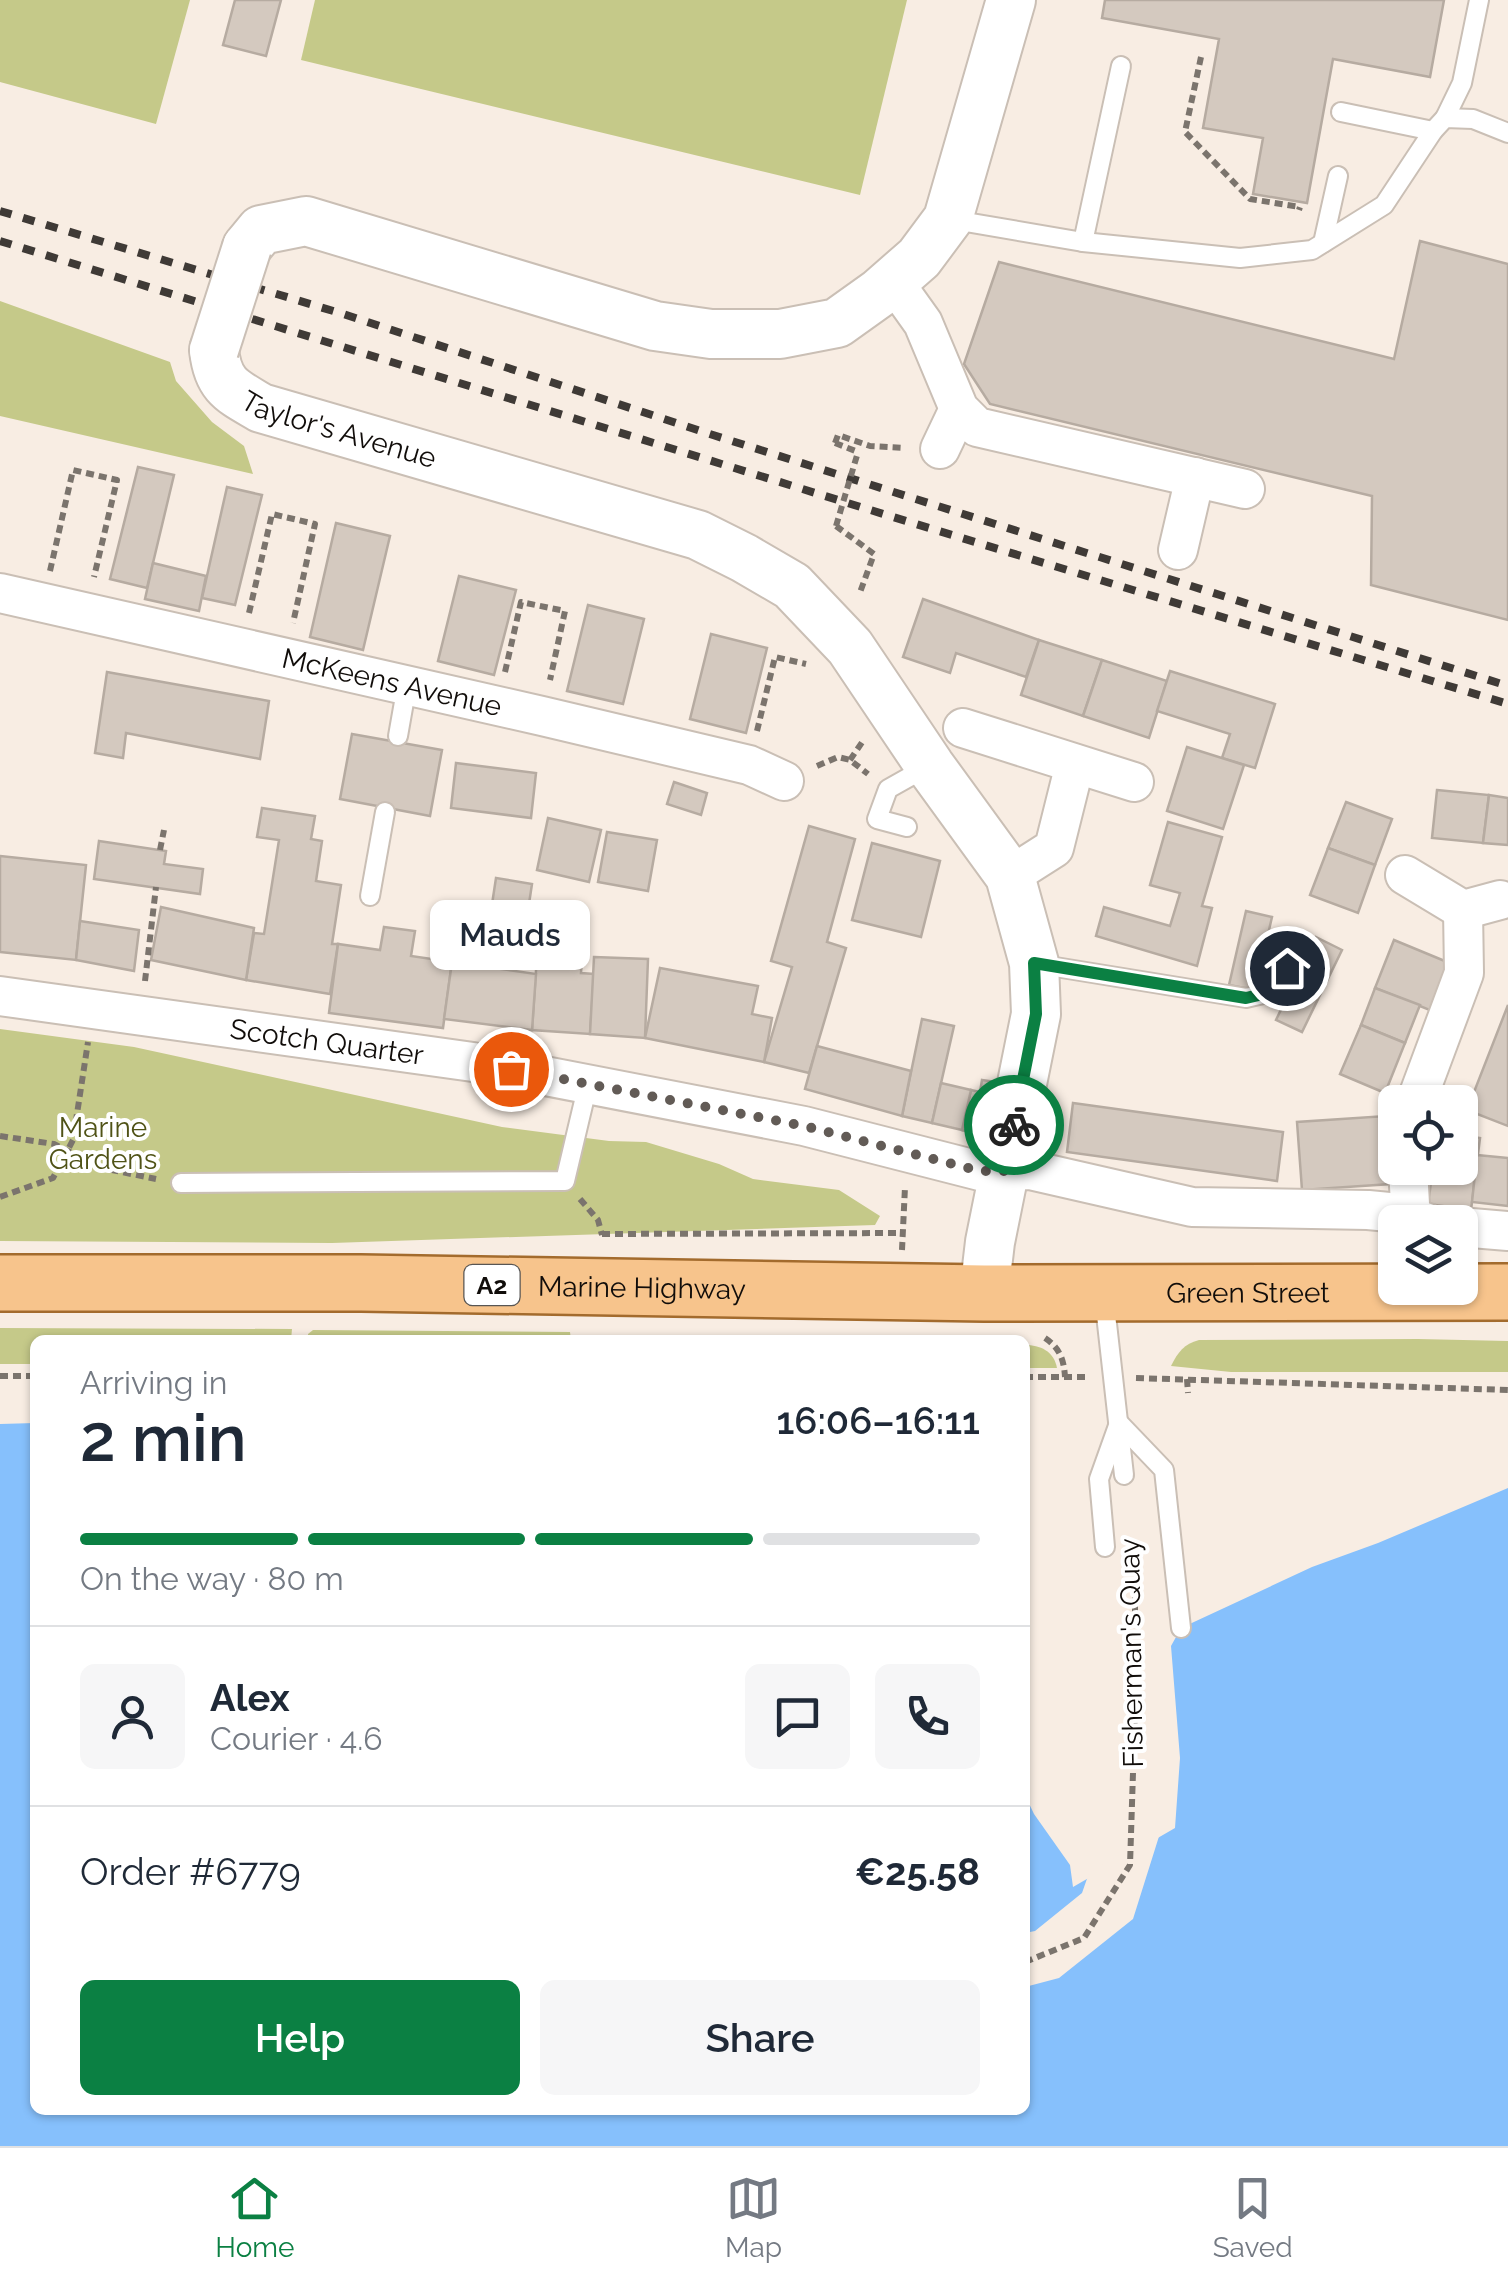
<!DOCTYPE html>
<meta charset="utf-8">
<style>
:root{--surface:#fff;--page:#f6f6f7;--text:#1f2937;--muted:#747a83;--line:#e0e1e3;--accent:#0b8043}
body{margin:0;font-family:Raleway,sans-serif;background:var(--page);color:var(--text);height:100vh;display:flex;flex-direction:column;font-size:38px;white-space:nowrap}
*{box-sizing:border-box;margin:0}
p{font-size:32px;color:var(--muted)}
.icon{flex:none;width:55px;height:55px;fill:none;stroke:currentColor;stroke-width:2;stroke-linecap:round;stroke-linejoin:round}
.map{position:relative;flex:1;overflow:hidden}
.drawer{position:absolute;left:30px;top:1335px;width:1000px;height:780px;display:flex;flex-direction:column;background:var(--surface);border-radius:15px;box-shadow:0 2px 8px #0004}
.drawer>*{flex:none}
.controls{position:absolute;left:1378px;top:1085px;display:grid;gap:20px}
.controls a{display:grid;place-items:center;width:100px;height:100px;border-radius:15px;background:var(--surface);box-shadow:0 2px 8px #0004;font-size:50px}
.pin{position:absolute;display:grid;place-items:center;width:85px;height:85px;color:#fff;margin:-42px;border:5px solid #fff;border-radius:50%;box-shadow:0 2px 10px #0007}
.courier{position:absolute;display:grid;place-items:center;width:100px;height:100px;margin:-50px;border:8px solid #0b8043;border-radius:50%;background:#fff;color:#222;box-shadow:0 2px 12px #0007}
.bubble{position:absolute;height:70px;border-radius:15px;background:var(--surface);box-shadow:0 2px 8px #0004;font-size:32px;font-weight:600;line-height:70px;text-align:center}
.summary em{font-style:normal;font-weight:600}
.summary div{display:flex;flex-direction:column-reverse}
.summary{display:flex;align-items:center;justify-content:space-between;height:170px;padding:0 50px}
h1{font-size:65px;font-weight:600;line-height:75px}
.bar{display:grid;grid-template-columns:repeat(4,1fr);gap:15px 10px;align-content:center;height:120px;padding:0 50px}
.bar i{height:12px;border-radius:8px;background:var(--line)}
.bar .on{background:var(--accent)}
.bar p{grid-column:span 4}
.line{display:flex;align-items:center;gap:25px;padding:0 50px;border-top:2px solid var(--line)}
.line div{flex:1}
.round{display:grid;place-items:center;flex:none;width:105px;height:105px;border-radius:15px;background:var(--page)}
.primary-button{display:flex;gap:20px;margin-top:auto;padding:20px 50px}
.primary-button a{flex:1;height:115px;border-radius:15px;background:var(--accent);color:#fff;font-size:40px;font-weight:600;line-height:115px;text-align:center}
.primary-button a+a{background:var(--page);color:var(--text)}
.tab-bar{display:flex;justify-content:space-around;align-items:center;height:140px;border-top:2px solid var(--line);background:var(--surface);font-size:28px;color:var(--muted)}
.tab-bar a{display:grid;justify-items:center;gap:5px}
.tab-bar .on{color:var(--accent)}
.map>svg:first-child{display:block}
.green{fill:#c5c989}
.water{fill:#86c0fc}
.pier{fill:#f8ede3}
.building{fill:#d4c9bf;stroke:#b6aba1;stroke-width:2.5}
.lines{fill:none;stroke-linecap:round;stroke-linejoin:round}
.service-casing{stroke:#cabfb5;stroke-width:22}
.minor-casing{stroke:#cabfb5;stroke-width:42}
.tertiary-casing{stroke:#cabfb5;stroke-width:52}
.primary-casing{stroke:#a36b2d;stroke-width:60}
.path{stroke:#7b746d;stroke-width:6;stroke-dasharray:8 5;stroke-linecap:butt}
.service{stroke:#fff;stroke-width:18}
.minor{stroke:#fff;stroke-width:38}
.tertiary{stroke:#fff;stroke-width:48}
.primary{stroke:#f7c48c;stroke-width:55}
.rail{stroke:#3f3a36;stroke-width:8;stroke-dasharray:12 12;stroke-linecap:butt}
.tertiary-bridge-casing{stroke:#cabfb5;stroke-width:52;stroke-linecap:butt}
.path-bridge{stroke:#7b746d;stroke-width:6;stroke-dasharray:8 5;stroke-linecap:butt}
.tertiary-bridge{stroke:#fff;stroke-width:48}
.done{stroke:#625b56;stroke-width:10;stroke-dasharray:0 18}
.route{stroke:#0b8043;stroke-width:12}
.labels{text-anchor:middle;stroke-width:8;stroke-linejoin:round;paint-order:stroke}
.shield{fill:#fff;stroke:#585654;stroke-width:2.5}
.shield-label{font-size:25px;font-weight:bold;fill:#110d0a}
.street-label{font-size:28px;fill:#110d0a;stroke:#fff}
.park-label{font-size:28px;fill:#505317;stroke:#fff}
</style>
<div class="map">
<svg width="1508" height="2146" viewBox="0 0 1508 2146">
<rect width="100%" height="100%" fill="#f8ede3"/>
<!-- green -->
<g class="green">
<path d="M0,0h190l-34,124 -156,-42z"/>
<path d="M315,0h592l-47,195 -559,-135z"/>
<path d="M0,301l170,61 6,19 36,41 32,24 9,28 -253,-58z"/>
<path d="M0,1029l134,18 368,80 107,14 37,1 73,22 34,15 86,11 41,26 -5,9 -543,18 -332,-2z"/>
<path d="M0,1328l292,1 -1,11h-256v24h-35z"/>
<path d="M313,1330l257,2 1,8h-263v-6z"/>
<path d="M1418,1339l90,2v31h-277l-60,-6c7,-14 13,-22 28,-26z"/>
<path d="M1025,1345c15,0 29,6 32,23h-32z"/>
</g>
<!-- water -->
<path class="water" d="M35,1423v687h990v-315l9,19 36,51 3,22 102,-59 5,-70 -9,-112 10,-18 131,-61 66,-24 130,-55v658h-1508v-722z"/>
<!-- pier -->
<path class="pier" d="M1161,1830l-28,89 -74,59 -34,9v-54l10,-2 47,-38 7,-20z"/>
<!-- building -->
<g class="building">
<path d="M235,0h46l-15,56 -43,-11z"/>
<path d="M1105,0h339l-14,77 -97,-18 -26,144 -54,-9 10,-56 -60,-10 16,-89 -117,-21z"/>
<path d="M1420,241l88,23v356l-137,-35 1,-89 -382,-92 -26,-40 35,-102 395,97z"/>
<path d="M138,467l36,8 -27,113 -37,-9z"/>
<path d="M227,487l35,8 -27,110 -33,-7z"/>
<path d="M336,523l54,13 -27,114 -53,-13z"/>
<path d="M153,563l53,13 -7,35 -54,-12z"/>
<path d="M459,576l57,14 -22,85 -56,-14z"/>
<path d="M923,599l116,41 -13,37 -70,-24 -6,20 -47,-16z"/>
<path d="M588,605l56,14 -21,85 -56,-13z"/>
<path d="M711,634l56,14 -21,85 -56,-14z"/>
<path d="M1039,640l63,20 -19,56 -62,-21z"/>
<path d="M1102,660l65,21 -18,57 -66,-22z"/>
<path d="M1170,671l105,33 -20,64 -33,-10 8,-24 -73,-23z"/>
<path d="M107,672l162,29 -9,58 -134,-26 -3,25 -28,-5z"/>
<path d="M352,734l90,16 -12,66 -90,-17z"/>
<path d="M1187,747l57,18 -21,64 -56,-18z"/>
<path d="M456,763l80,10 -5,45 -80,-10z"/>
<path d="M674,782l33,11 -6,22 -34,-11z"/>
<path d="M1437,790l52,5 -6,48 -51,-5z"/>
<path d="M1489,795l19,3v47l-25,-2z"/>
<path d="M1346,802l46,17 -17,46 -47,-17z"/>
<path d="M262,808l53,8 -4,23 11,2 -6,40 25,4 -9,59h6l-8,50 -84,-14 8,-47 10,1 15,-94 -22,-3z"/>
<path d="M548,818l53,12 -12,52 -52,-12z"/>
<path d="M1168,822l54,15 -20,69 10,2 -15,58 -101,-30 8,-29 66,19 10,-33 -30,-8z"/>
<path d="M809,826l46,13 -28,103 19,6 -37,125 -45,-11 28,-95 -21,-6z"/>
<path d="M607,832l50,8 -9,51 -50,-9z"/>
<path d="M99,841l67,10 -2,13 39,5 -3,25 -106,-15z"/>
<path d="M872,843l68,18 -19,76 -69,-17z"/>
<path d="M1328,848l47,17 -17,48 -48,-18z"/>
<path d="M0,856l86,9 -10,95 -76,-8z"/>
<path d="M496,878l36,6 -7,46 -36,-6z"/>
<path d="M161,907l93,21 -8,52 -95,-20z"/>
<path d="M1246,911l26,6 -17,73 -26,-5z"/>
<path d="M80,921l59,9 -5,41 -58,-11z"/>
<path d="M539,926l45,3 -3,44 13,1 -4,60 -58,-4z"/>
<path d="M384,927l31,4 -4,25 41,6 -9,66 -114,-15 9,-69 42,6z"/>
<path d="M1316,937l26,13 -40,82 -26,-12z"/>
<path d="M1394,940l58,24 -20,47 -57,-23z"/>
<path d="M594,957l54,2 -3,79 -55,-4z"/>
<path d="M452,962l84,12 -4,56 -88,-11z"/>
<path d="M660,968l98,18 -6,28 20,4 -8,44 -119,-24z"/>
<path d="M1375,988l45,17 -15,38 -44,-18z"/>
<path d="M1508,1005v121l-41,-16z"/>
<path d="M922,1019l32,7 -22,97 -30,-7z"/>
<path d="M1361,1025l44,18 -20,50 -45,-19z"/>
<path d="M817,1046l94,25 -9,45 -97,-27z"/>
<path d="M982,1080l21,3 -9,56 -32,-9 9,-40 9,2z"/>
<path d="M941,1083l30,7 -9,40 -30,-7z"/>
<path d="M1073,1103l210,29 -6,49 -210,-29z"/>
<path d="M1386,1116l5,68 -89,6 -5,-68z"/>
<path d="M1460,1135l20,3 -9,72 -43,-6 5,-36h27z"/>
<path d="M1477,1155l31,3v48l-36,-4z"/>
</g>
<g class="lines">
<defs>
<g id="service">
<path d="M1341,112l92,19"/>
<path d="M1445,118l17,-35 17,-83"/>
<path d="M948,219l135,23 157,16 72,-8 72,-45 49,-74 12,-13 28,1 35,14"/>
<path d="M1083,242l38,-176"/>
<path d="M1323,243l15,-67"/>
<path d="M398,736l9,-51"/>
<path d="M907,827l-30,-8 11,-30 41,-23"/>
<path d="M370,896l15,-84"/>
<path d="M1037,964l209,34 30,-7 22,-47"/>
<path d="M181,1183l384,-2 23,-97"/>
<path d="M1104,1297l20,178"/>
<path d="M1105,1547l-6,-68 20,-56 45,47 17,158"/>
</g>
<g id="minor">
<path d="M893,281l30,42 36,86 18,18 268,62"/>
<path d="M940,449l19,-40"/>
<path d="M1178,550l17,-73"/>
<path id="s1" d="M0,593l542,123 207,49 35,16"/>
<path d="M963,728l171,54"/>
<path d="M1405,875l58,35 37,-10"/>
<path d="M1010,876l44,-28 21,-84"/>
<path id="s2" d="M0,996l473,66 331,64 176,45 50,-1 162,37 176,3 21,2 36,10"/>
<path d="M1416,1102l48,-129 -1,-63"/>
<path d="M1408,1168l3,54"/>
<path d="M1460,1227l48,4"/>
</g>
<g id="tertiary">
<path d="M247,247l14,-17 45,-9 349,105 56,8h69l57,-11 42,-30 40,-35 29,-39 63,-219"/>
<path id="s3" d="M214,350c4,36 18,41 47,58l437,127 46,23 48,28 58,61 80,119 80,110 24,87 2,51 -46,228 -6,51"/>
</g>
<g id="primary">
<path id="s4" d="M0,1283h361l623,10 524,-1"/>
</g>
</defs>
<!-- service casing -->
<use href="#service" class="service-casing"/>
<!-- minor casing -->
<use href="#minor" class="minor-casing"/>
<!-- tertiary casing -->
<use href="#tertiary" class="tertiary-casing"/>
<!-- primary casing -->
<use href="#primary" class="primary-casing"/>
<!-- path -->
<g class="path">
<path d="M1201,57l-16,75 65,67 50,8 -1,3"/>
<path d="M835,443l3,-8 32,11 35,2"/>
<path d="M835,443l23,9"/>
<path d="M836,526l38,28 -15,41"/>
<path d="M50,571l23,-101 44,10 -23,97"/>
<path d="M249,613l23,-99 43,10 -22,99"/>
<path d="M505,672l16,-70 44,9 -15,69"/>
<path d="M757,731l18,-74 31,7"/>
<path d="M850,760l13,-19"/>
<path d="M817,766l21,-9 12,3 18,14"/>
<path d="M160,850l4,-20"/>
<path d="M145,981l11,-94"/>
<path d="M0,1136l54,8 48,24 54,11"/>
<path d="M0,1197l53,-19 20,-38 15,-98"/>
<path d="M580,1199l18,21 4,15"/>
<path d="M602,1234l299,-1"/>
<path d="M902,1250l3,-63"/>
<path d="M1045,1338c15,10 19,22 20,39"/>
<path d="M0,1376h35"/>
<path d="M1025,1377h64"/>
<path d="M1136,1378l372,12"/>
<path d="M1187,1379l1,14"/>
<path d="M1025,1962l59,-24 46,-73 5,-154v-139l-2,-22"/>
</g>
<!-- service -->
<use href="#service" class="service"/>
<!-- minor -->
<use href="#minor" class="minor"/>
<!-- tertiary -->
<use href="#tertiary" class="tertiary"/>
<!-- primary -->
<use href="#primary" class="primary"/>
<!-- rail -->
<g class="rail">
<path d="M0,211l340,102 373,122 795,251"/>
<path d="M0,241l906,280 602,183"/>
</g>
<defs>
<path id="tertiary-bridge" d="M214,350l33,-103"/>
</defs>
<!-- tertiary-bridge casing -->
<use href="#tertiary-bridge" class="tertiary-bridge-casing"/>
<!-- path-bridge -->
<path class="path-bridge" d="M836,526l22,-74"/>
<!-- tertiary-bridge -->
<use href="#tertiary-bridge" class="tertiary-bridge"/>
</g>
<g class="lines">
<!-- done -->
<path class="done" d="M511,1069l293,57 176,45h24l10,-46"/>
<!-- route -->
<path class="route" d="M1014,1125l22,-111 -2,-51 212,35 30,-7 11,-23"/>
</g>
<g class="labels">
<!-- shield labels -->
<rect class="shield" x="464.5" y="1265" width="55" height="40" rx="8"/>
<g class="shield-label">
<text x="492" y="1294">A2</text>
</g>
<!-- street labels -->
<g class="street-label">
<text dy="10" stroke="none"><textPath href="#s3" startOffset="160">Taylor's Avenue</textPath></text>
<text dy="10" stroke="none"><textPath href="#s1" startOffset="402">McKeens Avenue</textPath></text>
<text dy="10" stroke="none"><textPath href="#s2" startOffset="330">Scotch Quarter</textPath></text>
<text dy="10" stroke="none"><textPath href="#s4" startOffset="642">Marine Highway</textPath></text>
<text dy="10" stroke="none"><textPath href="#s4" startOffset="1248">Green Street</textPath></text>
<text transform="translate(1131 1653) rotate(-91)" y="10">Fisherman's Quay</text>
</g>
<!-- park labels -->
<g class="park-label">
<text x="103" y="1137">Marine<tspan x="103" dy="32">Gardens</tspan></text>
</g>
</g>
</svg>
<div class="controls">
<a><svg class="icon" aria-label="locate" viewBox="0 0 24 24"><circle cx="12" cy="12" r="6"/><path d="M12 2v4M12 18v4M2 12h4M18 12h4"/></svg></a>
<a><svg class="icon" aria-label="layers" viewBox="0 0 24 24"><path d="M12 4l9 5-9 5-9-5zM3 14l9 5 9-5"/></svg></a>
</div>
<div class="pin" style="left:511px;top:1069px;background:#ea580c"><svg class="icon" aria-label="bag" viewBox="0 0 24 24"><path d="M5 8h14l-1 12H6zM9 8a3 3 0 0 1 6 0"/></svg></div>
<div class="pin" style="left:1287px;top:968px;background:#1f2937"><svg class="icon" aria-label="home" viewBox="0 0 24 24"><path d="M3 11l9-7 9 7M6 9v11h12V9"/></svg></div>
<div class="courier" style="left:1014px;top:1125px"><svg class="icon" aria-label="bike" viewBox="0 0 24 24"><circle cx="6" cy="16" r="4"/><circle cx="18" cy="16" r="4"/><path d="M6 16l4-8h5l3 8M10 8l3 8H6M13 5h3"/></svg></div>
<div class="bubble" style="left:430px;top:900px;width:160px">Mauds</div>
<section class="drawer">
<div class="summary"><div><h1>2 min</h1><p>Arriving in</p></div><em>16:06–16:11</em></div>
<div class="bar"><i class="on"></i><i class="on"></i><i class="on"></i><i></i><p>On the way · 80 m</p></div>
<div class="line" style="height:180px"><a class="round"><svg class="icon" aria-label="person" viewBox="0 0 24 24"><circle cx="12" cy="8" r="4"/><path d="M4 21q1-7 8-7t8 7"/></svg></a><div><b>Alex</b><p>Courier · 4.6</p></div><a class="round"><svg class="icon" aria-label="chat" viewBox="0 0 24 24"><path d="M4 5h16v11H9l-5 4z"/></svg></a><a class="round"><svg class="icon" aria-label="phone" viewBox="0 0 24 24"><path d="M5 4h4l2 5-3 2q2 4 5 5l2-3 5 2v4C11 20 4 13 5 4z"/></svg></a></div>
<div class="line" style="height:130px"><div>Order #6779</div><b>€25.58</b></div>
<div class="primary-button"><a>Help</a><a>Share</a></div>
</section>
</div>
<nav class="tab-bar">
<a class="on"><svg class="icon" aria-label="home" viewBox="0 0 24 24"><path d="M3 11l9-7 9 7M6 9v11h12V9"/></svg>Home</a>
<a><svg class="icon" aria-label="map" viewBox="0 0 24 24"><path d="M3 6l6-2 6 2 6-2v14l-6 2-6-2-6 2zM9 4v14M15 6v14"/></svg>Map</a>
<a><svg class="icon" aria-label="saved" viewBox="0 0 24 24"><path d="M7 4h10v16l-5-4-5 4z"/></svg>Saved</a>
</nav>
